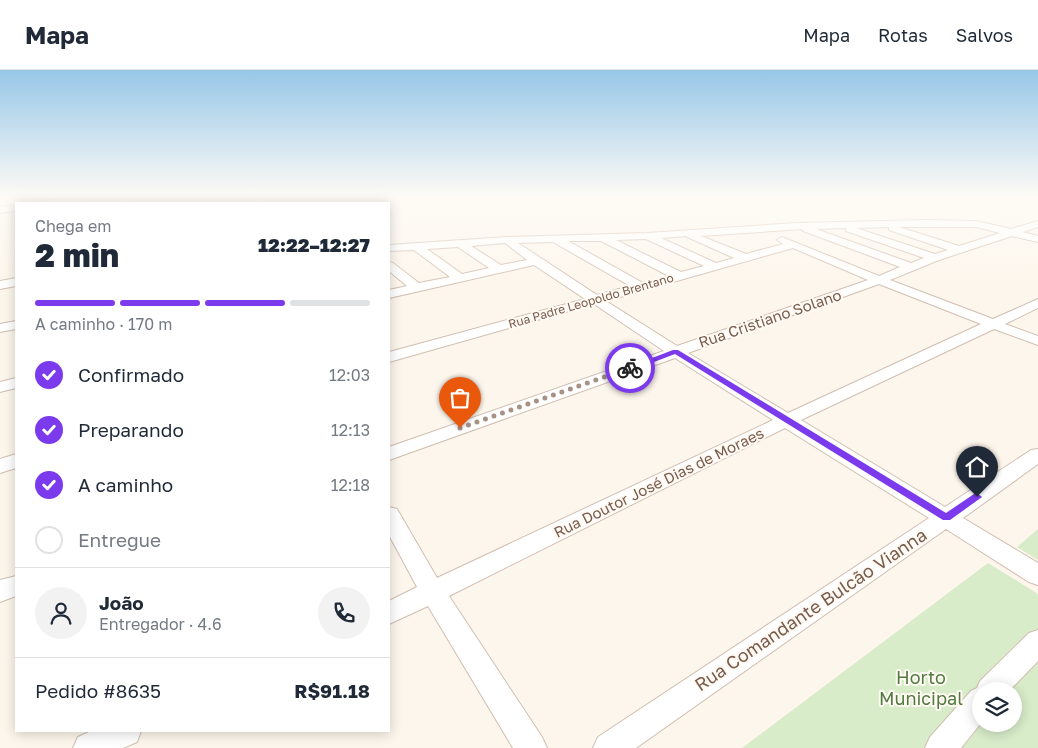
<!DOCTYPE html>
<html lang="pt">
<meta charset="utf-8">
<style>
:root{--surface:#fff;--page:#f2f2f3;--text:#1f2937;--muted:#747a83;--line:#e0e1e3;--accent:#7c3aed}
body{margin:0;font-family:"Golos Text",sans-serif;background:var(--page);color:var(--text);height:100vh;display:flex;flex-direction:column;font-size:19px;white-space:nowrap}
*{box-sizing:border-box;margin:0}
p{font-size:16px;color:var(--muted)}
.icon{flex:none;width:28px;height:28px;fill:none;stroke:currentColor;stroke-width:2;stroke-linecap:round;stroke-linejoin:round}
.map{position:relative;flex:1;overflow:hidden}
.side{position:absolute;left:15px;top:132px;width:375px;height:530px;display:flex;flex-direction:column;background:var(--surface);border-radius:0px;box-shadow:0 2px 12px #0003}
.side>*{flex:none}
.tools{position:absolute;left:972px;top:612px;display:grid;gap:10px}
.tools a{display:grid;place-items:center;width:50px;height:50px;border-radius:50%;background:var(--surface);box-shadow:0 2px 12px #0003;font-size:25px}
.pin{position:absolute;display:grid;place-items:center;width:42px;height:42px;color:#fff;margin:-51px -21px;border-radius:50% 50% 50% 0;rotate:-45deg;box-shadow:0 0 5px #0007}
.pin .icon{rotate:45deg}
.courier{position:absolute;display:grid;place-items:center;width:50px;height:50px;margin:-25px;border:4px solid #7c3aed;border-radius:50%;background:#fff;color:#222;box-shadow:0 1px 6px #0007}
.overview em{font-style:normal;font-weight:800}
.overview div{display:flex;flex-direction:column-reverse}
.overview{display:flex;align-items:center;justify-content:space-between;height:85px;padding:0 20px}
h1{font-size:32px;font-weight:800;line-height:38px}
.bar{display:grid;grid-template-columns:repeat(4,1fr);gap:8px 5px;align-content:center;height:60px;padding:0 20px}
.bar i{height:6px;border-radius:4px;background:var(--line)}
.bar .active{background:var(--accent)}
.bar p{grid-column:span 4}
.line{display:flex;align-items:center;gap:12px;padding:0 20px;border-top:1px solid var(--line)}
.line div{flex:1}
.round{display:grid;place-items:center;flex:none;width:52px;height:52px;border-radius:26px;background:var(--page)}
ol{padding:0 20px;list-style:none}
li{display:flex;align-items:center;gap:15px;height:55px}
li p{margin-inline-start:auto}
li .icon{padding:5px;border-radius:50%;background:var(--accent);color:#fff;stroke-width:4}
li:last-child{color:var(--muted)}
li i{width:28px;height:28px;border:2px solid var(--line);border-radius:50%}
header{display:flex;align-items:center;gap:30px;box-sizing:border-box;height:70px;padding:0 25px;background:var(--surface);border-bottom:1px solid var(--line)}
header strong{font-size:24px}
nav{display:flex;gap:28px;margin-inline-start:auto;font-size:18px}
.map>svg:first-child{display:block}
.green{fill:#d8ecc9;fill-rule:evenodd}
.lines{fill:none;stroke-linecap:round;stroke-linejoin:round}
.street-casing{stroke:#d1beb0;stroke-width:2}
.street{fill:#fff;fill-rule:evenodd}
.route{fill:#7c3aed}
.done{stroke:#a89285;stroke-width:5;stroke-dasharray:0 9}
.labels{text-anchor:middle;stroke-width:4;stroke-linejoin:round;paint-order:stroke}
.far-street-label{font-size:12px;fill:#7a5c4d;stroke:#fffaf3}
.street-label{font-size:15px;fill:#7a5c4d;stroke:#fffaf3}
.near-street-label{font-size:18px;fill:#7a5c4d;stroke:#fffaf3}
.near-park-label{font-size:18px;fill:#537a41;stroke:#fffaf3}
</style>
<header>
<strong>Mapa</strong>
<nav><a>Mapa</a><a>Rotas</a><a>Salvos</a></nav>
</header>
<div class="map">
<svg width="1038" height="678" viewBox="0 0 1038 678">
<rect width="100%" height="100%" fill="#fdf6ec"/>
<!-- green -->
<g class="green">
<path d="M1038,459v31l-21,-13z"/>
<path d="M988,493l50,31v154h-296zM981,621h33v33h-33z"/>
</g>
<g class="lines">
<defs>
<g id="street">
<path d="M24,128h10l-1,6h-10z"/>
<path d="M65,128h23c-11,9 -34,6 -48,6l4,-3z"/>
<path d="M119,128h9l3,6h-10z"/>
<path d="M255,128h9l4,6h-9z"/>
<path d="M16,135v6l-16,2v-6z"/>
<path d="M925,150l51,1 35,8 27,-8v6l-15,5 15,4v6l-26,-6 -73,24 -49,20 103,39 45,-20v9l-33,16 33,12v9l-44,-16 -193,91 144,87 86,-57 7,-1v15l-75,54 75,45v22l-9,-3 -83,-53 -310,219h-43l5,-11 331,-219 -144,-90 -336,168 93,141 5,11h-34l-85,-142 -39,18v-23l28,-14 -28,-52v-28l8,2 40,69 336,-158 -98,-62 -286,102v-13l275,-96 -70,-47 -205,58v-10l196,-53 -51,-34 -145,33v-8l18,-4 -18,-15v-9l4,1 26,20 31,-6 -36,-27 -25,1v-6l118,-8 140,-4 150,-10zM889,157v3l59,20 -13,4 -79,-26zM899,157h77l24,6 -41,13zM846,158v3l78,27 -13,5 -95,-34zM802,159l1,2 97,36 -21,9 -97,-39 -5,3 6,4 -37,10 -45,-18zM687,166v1l47,21 -18,5 -55,-25zM646,169l58,27 -23,6 -65,-32zM568,171h33l68,35 -26,7zM553,172l77,44 -33,9 -79,-52zM505,173l22,17 -26,5 -30,-19zM458,177l31,21 -27,6 -35,-25zM793,178l75,32 -191,66 -71,-45zM879,214l102,40 -193,89 -100,-60z"/>
<path d="M16,208v8l-16,3v-8z"/>
<path d="M16,251v8l-16,3v-8z"/>
<path d="M16,308v10l-16,4v-10z"/>
<path d="M16,384v14l-16,5v-14z"/>
<path d="M16,506v20l-16,6v-22z"/>
<path d="M1038,560v31l-29,30h-28v32l-20,25h-36l5,-11 41,-46 6,-3 3,-7 49,-48z"/>
<path d="M91,661h50l-4,11 -14,6h-50l5,-11z"/>
</g>
</defs>
<!-- street casing -->
<use href="#street" class="street-casing"/>
<!-- street -->
<use href="#street" class="street"/>
</g>
<!-- sky -->
<linearGradient id="sky" x2="0" y2="1"><stop stop-color="#97c7e8"/><stop offset="0.57" stop-color="#fefbf6"/><stop offset="1" stop-color="#fefbf6" stop-opacity="0"/></linearGradient>
<rect width="1038" height="223" fill="url(#sky)"/>
<!-- route -->
<path class="route" d="M673,280h5l268,163 28,-19 3,-1 5,4 -32,23h-7l-268,-166 -42,16 -7,-2z"/>
<g class="lines">
<!-- done -->
<path class="done" d="M460,358l170,-60"/>
</g>
<g class="labels">
<!-- far-street labels -->
<g class="far-street-label">
<text transform="translate(591 231) rotate(-16)" y="4">Rua Padre Leopoldo Brentano</text>
</g>
<!-- street labels -->
<g class="street-label">
<text transform="translate(770 249) rotate(-19)" y="5">Rua Cristiano Solano</text>
<text transform="translate(659 413) rotate(-26)" y="5">Rua Doutor José Dias de Moraes</text>
</g>
<!-- near-street labels -->
<g class="near-street-label">
<text transform="translate(811 540) rotate(-34)" y="6">Rua Comandante Bulcão Vianna</text>
</g>
<!-- near-park labels -->
<g class="near-park-label">
<text x="921" y="614">Horto<tspan x="921" dy="21">Municipal</tspan></text>
</g>
</g>
</svg>
<div class="tools">
<a><svg class="icon" aria-label="layers" viewBox="0 0 24 24"><path d="M12 4l9 5-9 5-9-5zM3 14l9 5 9-5"/></svg></a>
</div>
<div class="pin" style="left:460px;top:358px;background:#ea580c"><svg class="icon" aria-label="bag" viewBox="0 0 24 24"><path d="M5 8h14l-1 12H6zM9 8a3 3 0 0 1 6 0"/></svg></div>
<div class="pin" style="left:977px;top:427px;background:#1f2937"><svg class="icon" aria-label="home" viewBox="0 0 24 24"><path d="M3 11l9-7 9 7M6 9v11h12V9"/></svg></div>
<div class="courier" style="left:630px;top:298px"><svg class="icon" aria-label="bike" viewBox="0 0 24 24"><circle cx="6" cy="16" r="4"/><circle cx="18" cy="16" r="4"/><path d="M6 16l4-8h5l3 8M10 8l3 8H6M13 5h3"/></svg></div>
<section class="side">
<div class="overview"><div><h1>2 min</h1><p>Chega em</p></div><em>12:22–12:27</em></div>
<div class="bar"><i class="active"></i><i class="active"></i><i class="active"></i><i></i><p>A caminho · 170 m</p></div>
<ol>
<li><svg class="icon" aria-label="check" viewBox="0 0 24 24"><path d="M5 12l5 5 9-10"/></svg>Confirmado<p>12:03</p></li>
<li><svg class="icon" aria-label="check" viewBox="0 0 24 24"><path d="M5 12l5 5 9-10"/></svg>Preparando<p>12:13</p></li>
<li><svg class="icon" aria-label="check" viewBox="0 0 24 24"><path d="M5 12l5 5 9-10"/></svg>A caminho<p>12:18</p></li>
<li><i></i>Entregue</li>
</ol>
<div class="line" style="height:90px"><a class="round"><svg class="icon" aria-label="person" viewBox="0 0 24 24"><circle cx="12" cy="8" r="4"/><path d="M4 21q1-7 8-7t8 7"/></svg></a><div><b>João</b><p>Entregador · 4.6</p></div><a class="round"><svg class="icon" aria-label="phone" viewBox="0 0 24 24"><path d="M5 4h4l2 5-3 2q2 4 5 5l2-3 5 2v4C11 20 4 13 5 4z"/></svg></a></div>
<div class="line" style="height:65px"><div>Pedido #8635</div><b>R$91.18</b></div>
</section>
</div>
